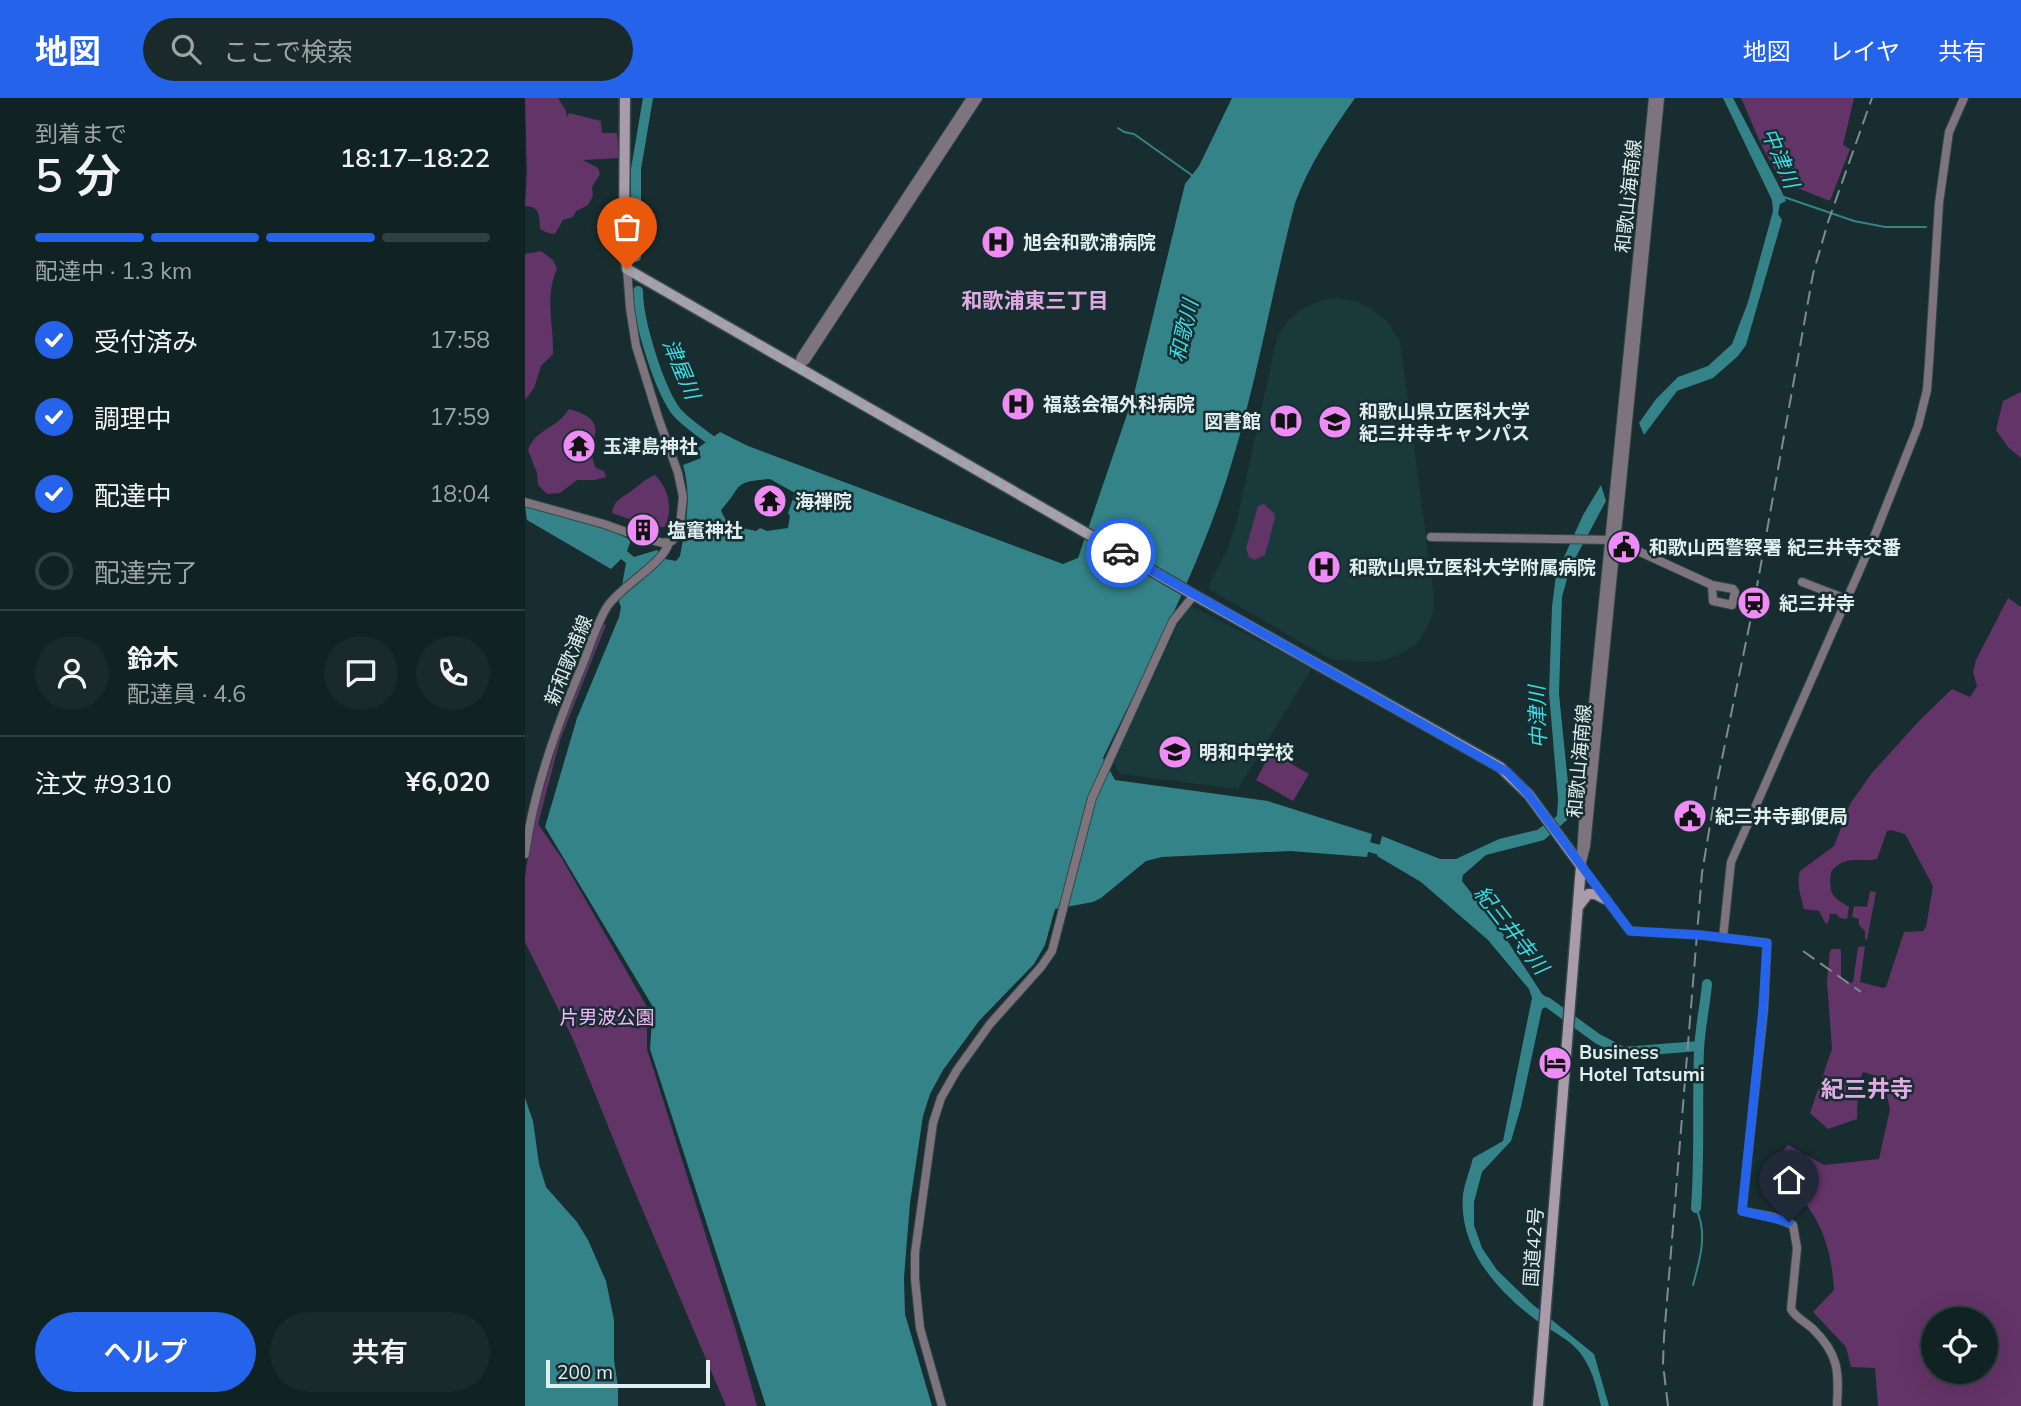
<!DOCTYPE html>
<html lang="ja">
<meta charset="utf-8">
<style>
:root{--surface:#112223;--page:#1a2a2b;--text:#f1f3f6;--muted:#9ca4a6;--line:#303f41;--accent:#2563eb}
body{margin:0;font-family:Mulish,"Noto Sans JP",sans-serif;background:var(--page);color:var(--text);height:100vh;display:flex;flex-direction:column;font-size:26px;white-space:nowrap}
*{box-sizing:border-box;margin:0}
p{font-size:23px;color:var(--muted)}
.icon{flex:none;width:38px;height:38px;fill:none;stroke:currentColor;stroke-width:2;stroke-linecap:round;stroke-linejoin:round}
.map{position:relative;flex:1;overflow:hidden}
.details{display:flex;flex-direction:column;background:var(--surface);width:525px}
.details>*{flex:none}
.tools{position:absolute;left:1396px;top:1209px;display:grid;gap:14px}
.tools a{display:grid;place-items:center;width:77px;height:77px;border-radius:50%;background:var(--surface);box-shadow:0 7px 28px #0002,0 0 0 2px var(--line);font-size:35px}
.scale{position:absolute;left:21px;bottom:18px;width:164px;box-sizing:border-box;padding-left:7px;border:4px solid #e1eeef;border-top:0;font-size:19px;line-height:24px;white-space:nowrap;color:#e1eeef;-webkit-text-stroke:5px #172d2f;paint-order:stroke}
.pin{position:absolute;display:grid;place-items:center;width:60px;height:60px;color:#fff;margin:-72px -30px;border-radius:50% 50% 50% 0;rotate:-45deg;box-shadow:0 0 7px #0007}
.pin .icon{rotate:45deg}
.courier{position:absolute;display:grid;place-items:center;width:70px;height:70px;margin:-35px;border:5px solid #2563eb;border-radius:50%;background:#fff;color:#222;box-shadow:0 2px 9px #0007}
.summary em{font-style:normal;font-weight:600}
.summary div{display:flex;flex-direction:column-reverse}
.summary{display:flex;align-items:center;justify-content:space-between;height:119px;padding:0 35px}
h1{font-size:46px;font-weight:600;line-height:52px}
.bar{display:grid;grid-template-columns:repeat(4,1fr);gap:10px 7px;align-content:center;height:84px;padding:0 35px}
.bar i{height:9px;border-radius:5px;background:var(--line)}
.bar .current{background:var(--accent)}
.bar p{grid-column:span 4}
.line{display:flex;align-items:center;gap:18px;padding:0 35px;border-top:2px solid var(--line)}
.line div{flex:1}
.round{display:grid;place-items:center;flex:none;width:74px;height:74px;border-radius:37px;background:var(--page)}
ol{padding:0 35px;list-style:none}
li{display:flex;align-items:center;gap:21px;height:77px}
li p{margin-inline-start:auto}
li .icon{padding:7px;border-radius:50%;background:var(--accent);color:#fff;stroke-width:4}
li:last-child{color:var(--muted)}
li i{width:38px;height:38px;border:4px solid var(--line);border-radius:50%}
.action{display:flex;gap:14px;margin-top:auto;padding:14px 35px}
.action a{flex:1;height:80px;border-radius:42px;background:var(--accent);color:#fff;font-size:28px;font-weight:600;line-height:80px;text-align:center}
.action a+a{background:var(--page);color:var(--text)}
header{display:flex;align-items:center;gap:42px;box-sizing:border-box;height:98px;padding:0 35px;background:var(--accent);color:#fff}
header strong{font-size:33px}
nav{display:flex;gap:38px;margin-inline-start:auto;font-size:24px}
.search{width:490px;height:63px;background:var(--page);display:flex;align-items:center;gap:18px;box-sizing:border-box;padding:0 24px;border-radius:38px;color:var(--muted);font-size:26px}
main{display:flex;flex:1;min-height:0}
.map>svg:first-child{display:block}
.built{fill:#19393b}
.green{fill:#633467;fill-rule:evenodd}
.water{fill:#348388;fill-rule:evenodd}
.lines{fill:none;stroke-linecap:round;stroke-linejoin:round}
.stream{stroke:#348388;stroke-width:2}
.river{stroke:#348388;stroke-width:10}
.secondary-casing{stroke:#33484a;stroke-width:10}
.highway-casing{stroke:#33484a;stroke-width:13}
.secondary{stroke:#7e747e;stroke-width:8}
.highway{stroke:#aa9bab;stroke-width:10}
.rail{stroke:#7c8d8f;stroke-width:2;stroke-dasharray:14 7;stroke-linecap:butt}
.done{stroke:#9aaaac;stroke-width:7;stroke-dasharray:0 12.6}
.route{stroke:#2563eb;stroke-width:9}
.labels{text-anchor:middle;stroke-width:5;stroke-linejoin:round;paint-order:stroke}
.street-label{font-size:19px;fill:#e1eeef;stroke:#172d2f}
.poi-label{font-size:19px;font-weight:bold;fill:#e1eeef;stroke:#172d2f;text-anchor:start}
.park-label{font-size:19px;fill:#fbb4ff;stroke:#172d2f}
.water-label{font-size:21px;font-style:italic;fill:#3cdbe4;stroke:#172d2f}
.neighbourhood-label{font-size:21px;font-weight:bold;fill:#e1aae4;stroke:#172d2f}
.quarter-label{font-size:23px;font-weight:bold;fill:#e1aae4;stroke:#172d2f}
</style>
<header>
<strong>地図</strong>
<div class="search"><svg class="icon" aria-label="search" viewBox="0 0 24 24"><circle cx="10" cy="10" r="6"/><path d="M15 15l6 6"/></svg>ここで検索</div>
<nav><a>地図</a><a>レイヤ</a><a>共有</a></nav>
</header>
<main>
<section class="details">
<div class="summary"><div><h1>5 分</h1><p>到着まで</p></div><em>18:17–18:22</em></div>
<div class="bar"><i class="current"></i><i class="current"></i><i class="current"></i><i></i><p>配達中 · 1.3 km</p></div>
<ol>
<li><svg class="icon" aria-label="check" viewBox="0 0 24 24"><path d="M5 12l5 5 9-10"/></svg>受付済み<p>17:58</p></li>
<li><svg class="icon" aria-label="check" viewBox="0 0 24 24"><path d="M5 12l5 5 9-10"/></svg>調理中<p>17:59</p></li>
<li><svg class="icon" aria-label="check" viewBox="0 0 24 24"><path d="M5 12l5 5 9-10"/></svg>配達中<p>18:04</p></li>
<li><i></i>配達完了</li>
</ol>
<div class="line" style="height:126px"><a class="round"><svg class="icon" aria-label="person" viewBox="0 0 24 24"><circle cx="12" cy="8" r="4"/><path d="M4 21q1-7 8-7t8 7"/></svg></a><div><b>鈴木</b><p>配達員 · 4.6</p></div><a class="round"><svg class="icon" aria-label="chat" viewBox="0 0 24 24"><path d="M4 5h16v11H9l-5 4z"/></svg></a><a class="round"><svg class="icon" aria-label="phone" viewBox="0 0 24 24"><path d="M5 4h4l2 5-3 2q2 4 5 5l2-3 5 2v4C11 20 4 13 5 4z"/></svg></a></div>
<div class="line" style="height:91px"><div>注文 #9310</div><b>¥6,020</b></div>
<div class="action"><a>ヘルプ</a><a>共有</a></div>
</section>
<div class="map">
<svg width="1496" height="1308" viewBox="0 0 1496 1308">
<rect width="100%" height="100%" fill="#172d2f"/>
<!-- built -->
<g class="built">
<path d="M812,200l19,3 15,7 17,14 12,19 34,256 -1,16 -6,15 -11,16 -20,12 -15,5 -20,1 -31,-3 -120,-69 -1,-5 18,-35 9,-26 41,-186 8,-14 14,-13 23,-11z"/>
<path d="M667,508l120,62 -74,121 -118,-15 -7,-12 70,-148z"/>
</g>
<!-- green -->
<g class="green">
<path d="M0,0h33l8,13 1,6 2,-4 32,8 1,12h15l2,25 -36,2 15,8 2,6 -8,13 1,9 -5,9 -12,6 -3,6 -10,3 -8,14 -7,-1 -8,-4c0,-12 0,-23 -15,-23l2,-34z"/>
<path d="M1216,0h113l-11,47 7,4 -20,52 -45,-18c-20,-23 -31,-57 -44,-85z"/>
<path d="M16,153l12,9 4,9c-13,28 -3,56 -4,85l-12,12 -7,22 -9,12v-146z"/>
<path d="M1496,294v66l-13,-11 -12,-17 7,-29z"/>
<path d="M44,311c48,13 13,32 27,59l8,3 2,6 -11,3h-18l-17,13 -13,1 -9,-9 -1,-12 -9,-23c8,-22 28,-20 41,-41z"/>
<path d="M130,377c14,14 18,33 10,52h-13l-40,-14c2,-15 13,-16 23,-25 8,-6 10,-9 20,-13z"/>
<path d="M739,406l10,9 1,5 -10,37 -11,5 -5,-3 -3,-9 12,-42z"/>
<path d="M1483,500l13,9v799h-143l-3,-38 -24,-1 -5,-20 -33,-35 21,-22c-3,-45 -13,-70 -42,-104l8,-13 -17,-22 5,-6 36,20 55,-6 11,-50 -7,-31 -20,-6 -5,12 -1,35 -29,10 -18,-16 22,-64 -5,-68 3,-30 2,-2h8l1,2v29l10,3 2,-1 5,-35 7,-1 -5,36 23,6 3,-1 18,-55 19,-1 3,-4 7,-41 -28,-52 -14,-4 -4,1 -10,28c-18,4 -32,-5 -46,13 -2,23 0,24 18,35l-2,12 -7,-1 -4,-4h-6l-2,9 -2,1 -7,-13 -15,-2c-3,-13 -8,-24 -4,-38l34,-25 16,-42 21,-30 48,-53 33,-32 18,8 7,-11 -4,-14 3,-12zM1409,1222h52v52h-52z"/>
<path d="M77,526l4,1 -46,115 -22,84 23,33 86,150v42l89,282 21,75h-31l-97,-228 -56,-139 -48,-97v-65l8,-54 30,-99z"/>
<path d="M746,654l38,22 -16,27 -37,-21z"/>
<path d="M1345,793l6,1 -9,48 -2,-1v-8l-6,-6v-6l-7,-2 2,-11 13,1z"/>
</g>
<!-- water -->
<g class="water">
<path d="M707,0h123c-24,34 -46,67 -60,105 -26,99 -42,203 -76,299 -31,88 -75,172 -116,256l12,22 153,21 104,33 -5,23 -77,-6 -128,6 -16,4 -45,37 -8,4 -38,7 -10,36 -11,19 -55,57 -36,49 -13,24 -7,22 -13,87 -6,75 1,36 27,92h-166l-116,-357 3,-42 -108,-180 32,-109 42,-101 2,-10 -2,-5 7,-39 -5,-4 -10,10 -84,-49 -2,-14c36,10 72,17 106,34l-4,11 7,6 23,-7 8,9 11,2 4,-5c6,-32 12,-59 3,-91l18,-7 -3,-10 22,-16 28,14 315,118 15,-6 56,-164 51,-210 14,-18zM245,381l25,14 -7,20 2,3 -2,12 -21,3 -7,-3 -4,3c-19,-5 -27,0 -35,-21 23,-25 10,-28 49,-31z"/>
<path d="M1198,0h10l48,92 5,11 -6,3 -2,10 4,6 -36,125 -8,11 -25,22 -36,13 -33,44 -5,-12 17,-24 22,-22 30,-11 24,-22 16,-42 25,-91 -1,-11z"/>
<path d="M1076,387l5,16 -36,67 -8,29 -3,97 9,89 -1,37 -23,20 -58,15 -23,20 -1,6 41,53 39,60 16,11 -3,8 -9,-6 -4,2 -21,98 -10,34 -29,31 -8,30v23l8,23 15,22 35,34 62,50 15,52h-8c-4,-16 -7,-31 -16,-46 -11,-20 -32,-27 -49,-40 -40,-30 -78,-73 -73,-126 2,-12 7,-24 10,-36l30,-17 29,-143 -3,-9 -41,-49 -67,-58 -44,-26 5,-20 58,23h16l43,-20 38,-9 20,-14 1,-17 -9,-106 3,-86 4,-32 27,-60z"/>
<path d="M0,1000l8,23 6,43 7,23 31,35 11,18 18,41 8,39v40l4,27v19h-93z"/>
</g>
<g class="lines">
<!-- stream -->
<g class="stream">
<path d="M593,30l6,4 10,2 59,42"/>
<path d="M1259,99l70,24 31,6h41"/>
<path d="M1168,1187c7,-26 15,-51 3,-77"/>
</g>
<!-- river -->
<g class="river">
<path d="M111,159v-88l12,-71"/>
<path d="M113,193c0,30 20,94 37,119 10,13 29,24 42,35"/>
<path d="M833,746l33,9"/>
<path d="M1022,904l51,37 25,13 76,-6"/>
<path d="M1171,1110c4,-53 1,-105 3,-158 1,-22 6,-44 8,-66"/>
</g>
<defs>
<g id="secondary">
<path d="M273,268l8,-6 172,-262"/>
<path d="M273,268l3,-9 170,-259"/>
<path d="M0,404l79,22 39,14 20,5 9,-2 5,-5 3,-11 3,-28 -5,-24 -20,-56 -22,-71 -6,-38 -3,-39"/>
<path d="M906,439l183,3 98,45 21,4 2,3 -3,13 -19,-4 -1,-16"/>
<path d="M1277,484l44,17"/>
<path d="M0,756c9,-67 33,-131 59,-193 7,-18 13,-38 23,-54 13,-21 57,-43 62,-65"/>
<path d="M1056,758l5,-81 67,-677"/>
<path d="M1056,768l5,-20 74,-748"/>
<path d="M1056,768l49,65 70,4 67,8 -3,65 -22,203 31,6 20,8 4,23 -6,61c5,9 13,12 21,19 27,26 27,43 25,78"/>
<path d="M1198,840l8,-76 141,-320 46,-116 9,-36 2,-27 10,-160 10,-71 15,-34"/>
<path d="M417,1308l-22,-78 -5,-49v-26l18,-130 8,-25 16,-28 33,-46 51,-57 11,-16 40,-153 81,-177 21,-26"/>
</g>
<g id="highway">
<path d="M100,0l-1,142 3,29 567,326 306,172 29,28 52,71 -43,540"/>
<path d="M1053,809l10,-13h7l10,5"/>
</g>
</defs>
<!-- secondary casing -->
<use href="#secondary" class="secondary-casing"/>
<!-- highway casing -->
<use href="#highway" class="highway-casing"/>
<!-- secondary -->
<use href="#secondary" class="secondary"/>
<!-- highway -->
<use href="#highway" class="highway"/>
<!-- rail -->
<g class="rail">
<path d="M1278,853l58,41"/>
<path d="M1143,1308l-5,-42 1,-27 38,-464 15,-90 37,-180 59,-329 15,-52 44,-124"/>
</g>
</g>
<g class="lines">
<!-- done -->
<path class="done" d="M102,171l494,284"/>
<!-- route -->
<path class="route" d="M596,455l386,219 22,23 101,136 70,4 67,8 -4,65 -21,203 47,11"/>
</g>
<!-- icons -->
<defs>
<symbol id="hospital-disc" viewBox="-11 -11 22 22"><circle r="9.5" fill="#ef8bf6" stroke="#172d2f"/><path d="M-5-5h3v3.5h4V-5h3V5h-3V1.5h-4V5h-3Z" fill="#111"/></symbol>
<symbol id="library-disc" viewBox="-11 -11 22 22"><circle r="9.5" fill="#ef8bf6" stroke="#172d2f"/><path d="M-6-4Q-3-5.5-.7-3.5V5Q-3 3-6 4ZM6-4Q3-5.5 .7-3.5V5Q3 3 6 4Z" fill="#111"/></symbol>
<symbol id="university-disc" viewBox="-11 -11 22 22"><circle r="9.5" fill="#ef8bf6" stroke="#172d2f"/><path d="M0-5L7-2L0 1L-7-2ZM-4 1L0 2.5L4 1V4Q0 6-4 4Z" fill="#111"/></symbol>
<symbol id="temple-disc" viewBox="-11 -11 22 22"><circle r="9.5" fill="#ef8bf6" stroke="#172d2f"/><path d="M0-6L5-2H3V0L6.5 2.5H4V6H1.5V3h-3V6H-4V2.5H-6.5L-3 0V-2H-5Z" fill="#111"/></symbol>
<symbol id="building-disc" viewBox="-11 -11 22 22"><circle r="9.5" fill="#ef8bf6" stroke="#172d2f"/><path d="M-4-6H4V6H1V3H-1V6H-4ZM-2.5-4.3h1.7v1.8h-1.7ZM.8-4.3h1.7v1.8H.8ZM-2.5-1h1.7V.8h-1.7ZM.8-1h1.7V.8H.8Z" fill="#111"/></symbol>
<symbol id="civic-disc" viewBox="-11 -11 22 22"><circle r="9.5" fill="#ef8bf6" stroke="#172d2f"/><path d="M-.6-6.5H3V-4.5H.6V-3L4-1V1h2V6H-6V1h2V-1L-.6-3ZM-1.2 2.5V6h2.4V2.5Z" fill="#111"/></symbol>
<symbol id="station-disc" viewBox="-11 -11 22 22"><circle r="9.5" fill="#ef8bf6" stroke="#172d2f"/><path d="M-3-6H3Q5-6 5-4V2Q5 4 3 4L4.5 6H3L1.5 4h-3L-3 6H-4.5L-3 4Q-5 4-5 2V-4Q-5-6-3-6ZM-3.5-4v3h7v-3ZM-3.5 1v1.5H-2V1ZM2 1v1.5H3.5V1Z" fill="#111"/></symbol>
<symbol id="school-disc" viewBox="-11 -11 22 22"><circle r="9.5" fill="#ef8bf6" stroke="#172d2f"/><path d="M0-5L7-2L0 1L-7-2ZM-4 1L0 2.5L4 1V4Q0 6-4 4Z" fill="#111"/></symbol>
<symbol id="hotel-disc" viewBox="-11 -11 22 22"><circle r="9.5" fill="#ef8bf6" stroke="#172d2f"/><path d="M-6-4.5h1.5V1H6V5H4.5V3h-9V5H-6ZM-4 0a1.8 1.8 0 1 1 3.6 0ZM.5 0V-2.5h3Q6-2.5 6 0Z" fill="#111"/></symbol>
</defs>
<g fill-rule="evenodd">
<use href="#hospital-disc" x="454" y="125" width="38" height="38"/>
<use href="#hospital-disc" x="474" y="287" width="38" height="38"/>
<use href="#library-disc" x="742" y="304" width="38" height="38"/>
<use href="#university-disc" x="791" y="305" width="38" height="38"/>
<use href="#temple-disc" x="35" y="329" width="38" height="38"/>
<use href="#temple-disc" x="226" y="384" width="38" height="38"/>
<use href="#building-disc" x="99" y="413" width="38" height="38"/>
<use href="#civic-disc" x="1080" y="430" width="38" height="38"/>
<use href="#hospital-disc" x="780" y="450" width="38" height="38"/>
<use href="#station-disc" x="1210" y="486" width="38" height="38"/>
<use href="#school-disc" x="631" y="635" width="38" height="38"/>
<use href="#civic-disc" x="1146" y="699" width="38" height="38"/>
<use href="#hotel-disc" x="1011" y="946" width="38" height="38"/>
</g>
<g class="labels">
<!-- street labels -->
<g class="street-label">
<text transform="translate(1103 98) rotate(-84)" y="7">和歌山海南線</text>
<text transform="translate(43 562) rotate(-68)" y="7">新和歌浦線</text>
<text transform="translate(1054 663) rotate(-85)" y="7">和歌山海南線</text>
<text transform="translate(1008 1149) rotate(-86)" y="7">国道42号</text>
</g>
<!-- poi labels -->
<g class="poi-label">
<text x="498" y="151">旭会和歌浦病院</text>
<text x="518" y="313">福慈会福外科病院</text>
<text x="834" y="320">和歌山県立医科大学<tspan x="834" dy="22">紀三井寺キャンパス</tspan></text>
<text x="736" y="330" text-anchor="end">図書館</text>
<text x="78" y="355">玉津島神社</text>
<text x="270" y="410">海禅院</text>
<text x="142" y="439">塩竃神社</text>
<text x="1124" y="456">和歌山西警察署 紀三井寺交番</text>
<text x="824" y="476">和歌山県立医科大学附属病院</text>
<text x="1254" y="512">紀三井寺</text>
<text x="674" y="661">明和中学校</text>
<text x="1190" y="725">紀三井寺郵便局</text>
<text x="1054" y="961">Business<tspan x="1054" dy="22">Hotel Tatsumi</tspan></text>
</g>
<!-- park labels -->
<g class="park-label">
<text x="82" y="926">片男波公園</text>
</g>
<!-- water labels -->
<g class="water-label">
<text transform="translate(1255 60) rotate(67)" y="7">中津川</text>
<text transform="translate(659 233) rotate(-77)" y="7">和歌川</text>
<text transform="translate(156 271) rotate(67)" y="7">津屋川</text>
<text transform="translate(1013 619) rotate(-92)" y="7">中津川</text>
<text transform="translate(986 832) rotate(52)" y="7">紀三井寺川</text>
</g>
<!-- neighbourhood labels -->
<g class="neighbourhood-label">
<text x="510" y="210">和歌浦東三丁目</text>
</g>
<!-- quarter labels -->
<g class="quarter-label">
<text x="1342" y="999">紀三井寺</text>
</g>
</g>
</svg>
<div class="tools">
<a><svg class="icon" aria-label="locate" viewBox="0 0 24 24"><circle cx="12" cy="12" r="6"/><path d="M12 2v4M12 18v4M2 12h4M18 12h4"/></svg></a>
</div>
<div class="scale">200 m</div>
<div class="pin" style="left:102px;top:171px;background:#ea580c"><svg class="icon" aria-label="bag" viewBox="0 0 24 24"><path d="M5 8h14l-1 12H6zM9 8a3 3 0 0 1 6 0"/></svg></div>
<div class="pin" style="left:1264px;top:1124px;background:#1f2937"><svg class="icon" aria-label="home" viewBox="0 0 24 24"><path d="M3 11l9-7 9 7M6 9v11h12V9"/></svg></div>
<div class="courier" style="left:596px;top:455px"><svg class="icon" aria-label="car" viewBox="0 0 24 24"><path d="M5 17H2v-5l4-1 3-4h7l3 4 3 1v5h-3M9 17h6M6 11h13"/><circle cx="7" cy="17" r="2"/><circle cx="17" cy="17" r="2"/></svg></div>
</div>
</main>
